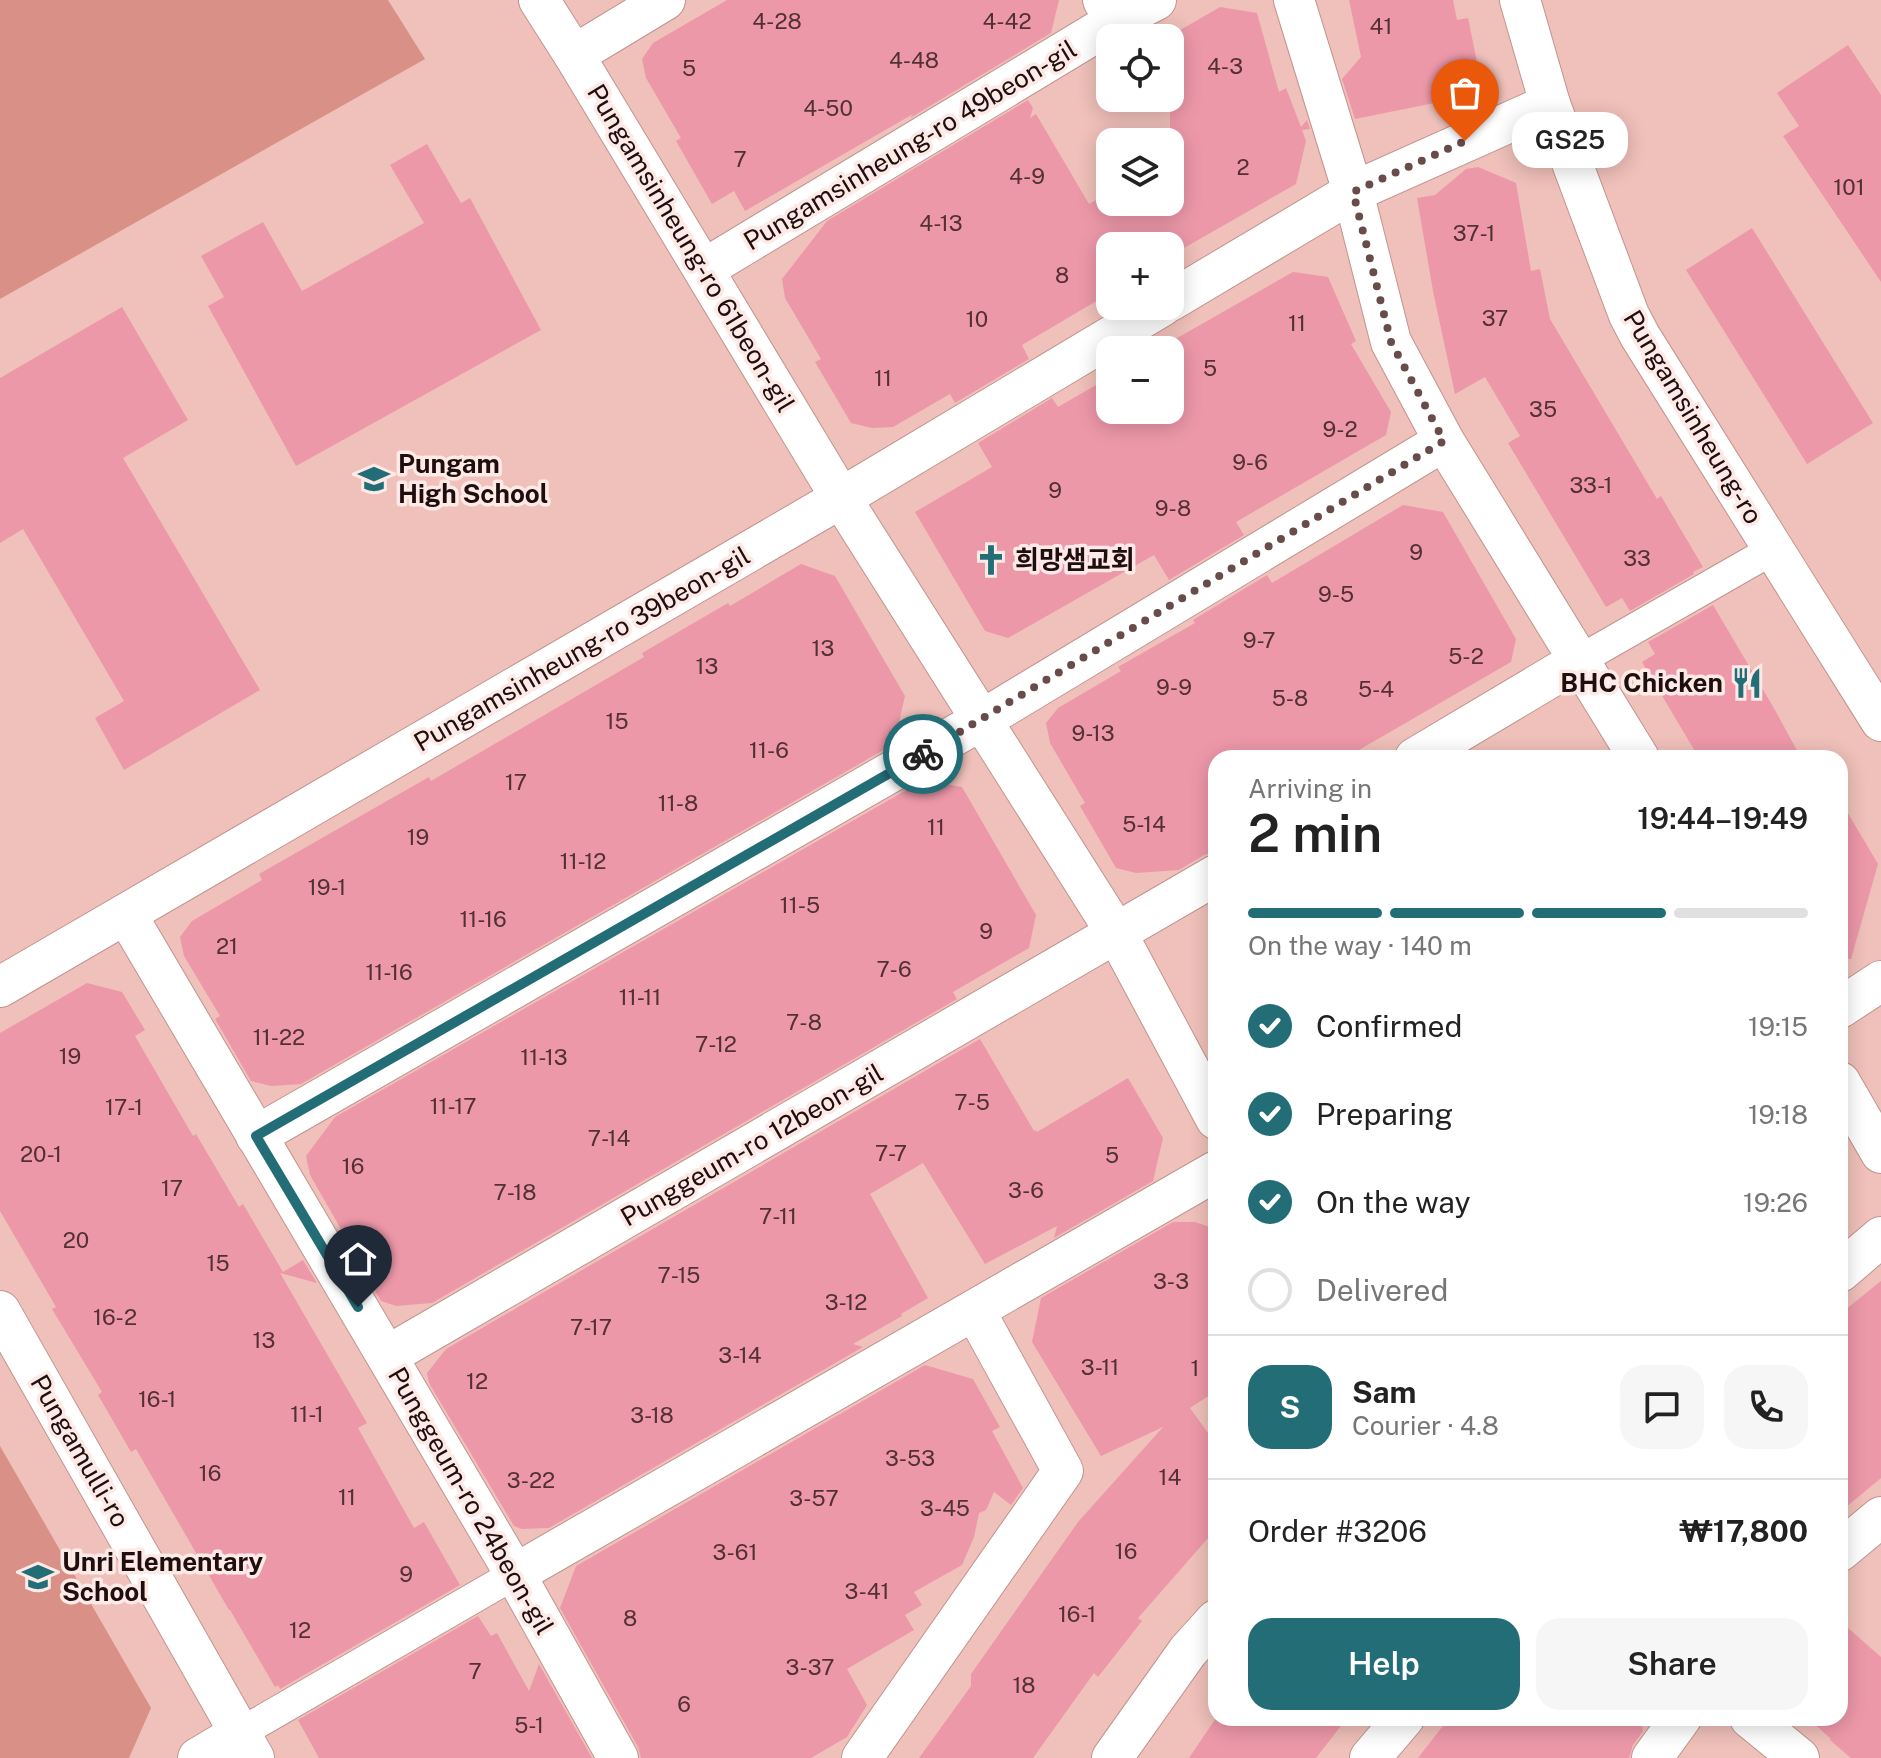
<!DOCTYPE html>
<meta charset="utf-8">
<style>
:root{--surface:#fff;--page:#f6f6f6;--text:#222;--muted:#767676;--line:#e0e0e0;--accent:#236d76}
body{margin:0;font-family:"Public Sans","Noto Sans KR",sans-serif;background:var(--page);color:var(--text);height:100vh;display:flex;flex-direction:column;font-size:30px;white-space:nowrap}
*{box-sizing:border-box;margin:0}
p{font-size:26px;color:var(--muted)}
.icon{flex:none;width:44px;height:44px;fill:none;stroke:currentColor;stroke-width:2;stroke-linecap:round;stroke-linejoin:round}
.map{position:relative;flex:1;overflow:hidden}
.panel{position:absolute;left:1208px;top:750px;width:640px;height:976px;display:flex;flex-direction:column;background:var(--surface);border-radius:24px;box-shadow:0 4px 20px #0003}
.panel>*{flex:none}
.controls{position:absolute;left:1096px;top:24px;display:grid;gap:16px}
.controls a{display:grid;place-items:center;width:88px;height:88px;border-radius:16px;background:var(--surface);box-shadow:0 4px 20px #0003;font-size:40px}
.pin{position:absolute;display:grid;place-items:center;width:68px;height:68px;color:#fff;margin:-82px -34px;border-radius:50% 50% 50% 0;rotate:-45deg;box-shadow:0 0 8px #0007}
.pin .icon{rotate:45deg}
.courier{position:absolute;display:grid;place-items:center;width:80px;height:80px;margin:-40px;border:6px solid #236d76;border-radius:50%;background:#fff;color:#222;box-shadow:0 2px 10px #0007}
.bubble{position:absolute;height:56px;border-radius:24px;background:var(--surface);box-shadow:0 4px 20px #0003;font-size:26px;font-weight:600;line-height:56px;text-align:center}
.summary em{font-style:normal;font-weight:600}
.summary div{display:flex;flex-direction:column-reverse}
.summary{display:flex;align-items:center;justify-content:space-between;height:136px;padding:0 40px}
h1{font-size:52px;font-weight:600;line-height:60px}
.bar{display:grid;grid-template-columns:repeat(4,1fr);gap:12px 8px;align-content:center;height:96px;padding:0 40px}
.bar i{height:10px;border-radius:6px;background:var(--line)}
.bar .current{background:var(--accent)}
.bar p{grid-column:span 4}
.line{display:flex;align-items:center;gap:20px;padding:0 40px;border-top:2px solid var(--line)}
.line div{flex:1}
.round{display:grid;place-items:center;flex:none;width:84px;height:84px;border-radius:24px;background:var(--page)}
ol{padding:0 40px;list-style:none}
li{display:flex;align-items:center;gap:24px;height:88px}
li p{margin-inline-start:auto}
li .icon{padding:8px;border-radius:50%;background:var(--accent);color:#fff;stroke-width:4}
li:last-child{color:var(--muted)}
li i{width:44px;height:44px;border:4px solid var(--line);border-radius:50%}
.primary-button{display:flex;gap:16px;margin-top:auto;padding:16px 40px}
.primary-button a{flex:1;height:92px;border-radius:24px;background:var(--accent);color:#fff;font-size:32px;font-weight:600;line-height:92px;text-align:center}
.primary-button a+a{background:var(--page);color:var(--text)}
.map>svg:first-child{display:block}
.green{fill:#d99087}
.building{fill:#ed98a9}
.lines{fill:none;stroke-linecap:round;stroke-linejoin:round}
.pedestrian-casing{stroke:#c1948f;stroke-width:32}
.minor-casing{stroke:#c1948f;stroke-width:42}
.pedestrian{stroke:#fff;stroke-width:30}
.minor{stroke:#fff;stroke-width:40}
.done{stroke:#684c4a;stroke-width:8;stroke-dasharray:0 14.4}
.route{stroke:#236d76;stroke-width:10}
.labels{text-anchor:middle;stroke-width:7;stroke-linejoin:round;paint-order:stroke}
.number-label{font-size:22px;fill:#523034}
.street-label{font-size:26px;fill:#1e0e0d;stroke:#fde9e6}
.poi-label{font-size:26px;font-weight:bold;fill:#1e0e0d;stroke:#fde9e6;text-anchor:start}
</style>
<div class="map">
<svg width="1881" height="1758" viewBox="0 0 1881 1758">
<rect width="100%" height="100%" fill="#f0c0ba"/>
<!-- green -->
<g class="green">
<path d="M0,0h388l37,59 -425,240z"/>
<path d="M0,1446l151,262 -22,50h-129z"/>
</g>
<!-- building -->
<g class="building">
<path d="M727,0h332l-8,33 -141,85 3,-4 -168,97 -11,-20 -22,13 -36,-63 5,-3 -35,-60 -4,-19 11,-16z"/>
<path d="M1349,0h104l4,20 11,-2 10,49 -19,31 -104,21 -13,-40 19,-22z"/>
<path d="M1220,7l37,6 22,79 7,-4 15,39 6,-7 3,9 -8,1 4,11 -10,43 -126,72v-10h-60v47l-88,52 7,14 -74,44 -5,-9 -57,33 -21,1 -21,-5 -36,-61 6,-3 -36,-61 -3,-19 45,-58 201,-121 5,8 -3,10 6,-4 53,90 21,-12v10h60v-45l8,-5 -8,-14v-102z"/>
<path d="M1848,45l33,50v187l-98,-146 16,-10 -22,-33z"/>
<path d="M427,144l34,59 9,-5 71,132 -245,136 -88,-160 16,-9 -23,-41 62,-34 39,69 122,-68 -34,-58z"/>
<path d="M1478,167l38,16 15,88 9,-2 10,50 107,180 4,-3 42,71 -10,5 1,2 -64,37 -8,-13 -16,9 -98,-164 12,-7 -35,-59 -30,17 -22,-103 -16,-93 18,-3 31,-26z"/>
<path d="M1752,228l121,195 -66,41 -121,-194z"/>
<path d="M1293,272l35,5 28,64 -5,3 40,68 -5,23 -150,87 8,13 -75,45 -15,-25 -146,83 -23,-7 -70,-119 77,-45 -14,-24 74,-45 6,9 52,-30v33h60v-60h-14z"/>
<path d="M122,307l66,113 -65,38 137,232 -136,80 -29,-52 29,-17 -101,-172 -23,14v-165z"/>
<path d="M1403,505l40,7 73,127 -5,23 -166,96h-129v94l-12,3 -25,15 -43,3 -20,-5 -36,-62 5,-3 -35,-60 -4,-20 12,-15 63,-37 -3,-4 77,-44 -2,-3 74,-45 5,8z"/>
<path d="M801,564l34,12 70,120 -11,48 -593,340 -30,2 -20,-5 -36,-62 5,-3 -36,-60 -4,-19 12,-16 70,-41 -3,-6 91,-52 79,-45 2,4 213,-124 -2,-4 86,-50 2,3z"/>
<path d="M1713,605l62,105 26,48h-102l-57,-96 13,-8 -7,-12z"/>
<path d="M924,780l38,7 74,128 -7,33 -76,44 4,7 -525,304 -36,3 -15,-5 -38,-64 2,-1 -35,-61 -4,-19 29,-39z"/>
<path d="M1840,800l38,64 -27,95 -11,-1z"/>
<path d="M87,983l35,9 23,38 -10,6 58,100 3,-2 43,73 4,-3 40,68 20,-12 14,23 -37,-10 87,150 -9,5 56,100 10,-6 36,63 -180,104 -2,-4 -3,2 -45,-77h-1l-93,-161 -5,3 -33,-57 4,-3 -50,-83 4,-2 -56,-96v-178z"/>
<path d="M980,1039l54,92 2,-1 1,2 91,-54 35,60 -10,43 -99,57 3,-12 -72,38 -62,-101 -53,31 58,104 -27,16 1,2 -49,28 10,3 -314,181 -27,1 -8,-3 -85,-143 -2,-10 19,-24z"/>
<path d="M1173,1222h22l21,7v162l-26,17 26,36v85l-78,89 4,3 -44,56 -4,-4 -61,85h-114l52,-72v-12l107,-152 85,-95 -62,29 -69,-114 9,-44z"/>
<path d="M1881,1281v197l-41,34v-198z"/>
<path d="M925,1365l48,14 27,48 -8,4 31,57 -12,17 -17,-13 -8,18 -7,3 -5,24 -12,28 -48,27 8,13 -17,10 9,15 -67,39 20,36 -20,32 -36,21h-170l-3,-11 -78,-139 16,-42z"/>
<path d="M478,1616l13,20 6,-3 32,58 10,-27 53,94h-273l-21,-38z"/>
<path d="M1840,1621l41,36v101h-30l-21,-18 1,-1 -23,-21h32z"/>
<path d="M1216,1718h131l-31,40h-127z"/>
<path d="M1449,1718h192l2,13 -10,14 -4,13h-211z"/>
</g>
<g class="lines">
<defs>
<g id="pedestrian">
<path d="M1578,661l194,-111"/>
<path d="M240,1733l275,-159"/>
</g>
<g id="minor">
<path d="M539,0l35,55 267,443 276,436 99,185"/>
<path d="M1103,0l12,21 41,-21"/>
<path d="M1294,0l59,192 38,150 53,99 195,317"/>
<path d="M1520,0l30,104 79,211 11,21 241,385"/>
<path d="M574,55l91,-55"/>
<path d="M704,269l411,-248"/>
<path d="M1170,301l183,-109 197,-88"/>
<path d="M1415,758l163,-97"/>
<path d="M126,914l389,660 103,184"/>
<path d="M0,987l841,-489 321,-192"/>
<path d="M1840,1008l41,-27"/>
<path d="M1840,1082l41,71"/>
<path d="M256,1136l724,-415 464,-280"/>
<path d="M1840,1272l41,-35"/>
<path d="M0,1311l254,447"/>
<path d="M387,1356l829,-481"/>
<path d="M1840,1551l41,-34"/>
<path d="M515,1574l701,-403"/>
<path d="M1750,1718l49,40"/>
<path d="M198,1758l42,-25"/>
<path d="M862,1758l201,-287 -88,-160"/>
<path d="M1112,1758l76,-107 28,-31"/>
<path d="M1370,1758l34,-40"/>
<path d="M1652,1758l29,-40"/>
</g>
</defs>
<!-- pedestrian casing -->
<use href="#pedestrian" class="pedestrian-casing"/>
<!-- minor casing -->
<use href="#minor" class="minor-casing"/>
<!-- pedestrian -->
<use href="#pedestrian" class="pedestrian"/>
<!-- minor -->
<use href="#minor" class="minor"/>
</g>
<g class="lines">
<!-- done -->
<path class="done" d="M923,754l521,-313 -53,-99 -38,-150 112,-51"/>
<!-- route -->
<path class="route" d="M358,1307l-102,-171 667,-382"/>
</g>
<!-- icons -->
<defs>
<symbol id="school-bare" viewBox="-9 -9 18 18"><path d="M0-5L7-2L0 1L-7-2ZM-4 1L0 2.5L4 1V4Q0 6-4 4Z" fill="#236d76" stroke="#fde9e6" stroke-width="2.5" paint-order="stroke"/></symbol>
<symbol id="church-bare" viewBox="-9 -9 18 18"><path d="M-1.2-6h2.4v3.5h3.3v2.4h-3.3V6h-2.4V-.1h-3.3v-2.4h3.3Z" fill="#236d76" stroke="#fde9e6" stroke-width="2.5" paint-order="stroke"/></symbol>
<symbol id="restaurant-bare" viewBox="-9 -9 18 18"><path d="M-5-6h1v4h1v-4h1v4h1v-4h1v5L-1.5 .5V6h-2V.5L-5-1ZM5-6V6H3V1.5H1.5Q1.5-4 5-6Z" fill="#236d76" stroke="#fde9e6" stroke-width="2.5" paint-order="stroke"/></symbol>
</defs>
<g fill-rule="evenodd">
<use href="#school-bare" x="352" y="457" width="44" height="44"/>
<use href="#church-bare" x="969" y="538" width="44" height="44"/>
<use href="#restaurant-bare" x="1725" y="661" width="44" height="44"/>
<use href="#school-bare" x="16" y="1555" width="44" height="44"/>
</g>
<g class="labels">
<!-- number labels -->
<g class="number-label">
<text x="777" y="29">4-28</text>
<text x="1007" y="29">4-42</text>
<text x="1381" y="34">41</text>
<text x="914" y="68">4-48</text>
<text x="1225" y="74">4-3</text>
<text x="689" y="76">5</text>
<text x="828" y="116">4-50</text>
<text x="740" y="167">7</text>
<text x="1243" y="175">2</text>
<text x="1027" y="184">4-9</text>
<text x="1849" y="195">101</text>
<text x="941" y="231">4-13</text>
<text x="1474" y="241">37-1</text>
<text x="1062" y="283">8</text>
<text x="1495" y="326">37</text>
<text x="977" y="327">10</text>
<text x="1297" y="331">11</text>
<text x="1210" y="376">5</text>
<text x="883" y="386">11</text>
<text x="1543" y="417">35</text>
<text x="1340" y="437">9-2</text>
<text x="1250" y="470">9-6</text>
<text x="1591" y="493">33-1</text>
<text x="1055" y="498">9</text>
<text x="1173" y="516">9-8</text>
<text x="1416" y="560">9</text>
<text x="1637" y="566">33</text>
<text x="1336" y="602">9-5</text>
<text x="1259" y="648">9-7</text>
<text x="823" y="656">13</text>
<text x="1466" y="664">5-2</text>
<text x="707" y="674">13</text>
<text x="1174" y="695">9-9</text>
<text x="1376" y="697">5-4</text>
<text x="1290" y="706">5-8</text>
<text x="617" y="729">15</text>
<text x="1093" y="741">9-13</text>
<text x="769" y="758">11-6</text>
<text x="516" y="790">17</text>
<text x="678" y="811">11-8</text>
<text x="1144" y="832">5-14</text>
<text x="936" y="835">11</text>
<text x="418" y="845">19</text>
<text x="583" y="869">11-12</text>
<text x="327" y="895">19-1</text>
<text x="800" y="913">11-5</text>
<text x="483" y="927">11-16</text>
<text x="986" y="939">9</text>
<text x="227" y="954">21</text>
<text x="894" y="977">7-6</text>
<text x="389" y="980">11-16</text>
<text x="640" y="1005">11-11</text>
<text x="804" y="1030">7-8</text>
<text x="279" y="1045">11-22</text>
<text x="716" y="1052">7-12</text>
<text x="70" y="1064">19</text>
<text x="544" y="1065">11-13</text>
<text x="972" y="1110">7-5</text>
<text x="453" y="1114">11-17</text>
<text x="124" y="1115">17-1</text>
<text x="609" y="1146">7-14</text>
<text x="891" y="1161">7-7</text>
<text x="41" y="1162">20-1</text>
<text x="1112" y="1163">5</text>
<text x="353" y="1174">16</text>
<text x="172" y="1196">17</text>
<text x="1026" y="1198">3-6</text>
<text x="515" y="1200">7-18</text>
<text x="778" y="1224">7-11</text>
<text x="76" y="1248">20</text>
<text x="218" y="1271">15</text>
<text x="679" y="1283">7-15</text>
<text x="1171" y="1289">3-3</text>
<text x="846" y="1310">3-12</text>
<text x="115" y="1325">16-2</text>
<text x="591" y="1335">7-17</text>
<text x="264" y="1348">13</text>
<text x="740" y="1363">3-14</text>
<text x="1100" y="1375">3-11</text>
<text x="1195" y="1376">1</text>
<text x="477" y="1389">12</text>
<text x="157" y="1407">16-1</text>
<text x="307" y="1422">11-1</text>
<text x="652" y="1423">3-18</text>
<text x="910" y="1466">3-53</text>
<text x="210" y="1481">16</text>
<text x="1170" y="1485">14</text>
<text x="531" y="1488">3-22</text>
<text x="347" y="1505">11</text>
<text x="814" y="1506">3-57</text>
<text x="945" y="1516">3-45</text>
<text x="1126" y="1559">16</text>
<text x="735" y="1560">3-61</text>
<text x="406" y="1582">9</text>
<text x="867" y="1599">3-41</text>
<text x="1077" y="1622">16-1</text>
<text x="630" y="1626">8</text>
<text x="300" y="1638">12</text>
<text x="810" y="1675">3-37</text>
<text x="475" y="1679">7</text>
<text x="1024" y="1693">18</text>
<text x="684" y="1712">6</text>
<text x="529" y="1733">5-1</text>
</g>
<!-- street labels -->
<g class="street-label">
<text transform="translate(910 145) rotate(-31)" y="9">Pungamsinheung-ro 49beon-gil</text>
<text transform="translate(691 248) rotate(59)" y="9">Pungamsinheung-ro 61beon-gil</text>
<text transform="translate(1693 417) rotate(59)" y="9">Pungamsinheung-ro</text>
<text transform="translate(582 649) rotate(-30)" y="9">Pungamsinheung-ro 39beon-gil</text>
<text transform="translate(752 1145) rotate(-30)" y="9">Punggeum-ro 12beon-gil</text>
<text transform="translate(80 1451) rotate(60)" y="9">Pungamulli-ro</text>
<text transform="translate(471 1501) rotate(60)" y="9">Punggeum-ro 24beon-gil</text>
</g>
<!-- poi labels -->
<g class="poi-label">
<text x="398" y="473">Pungam<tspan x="398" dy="30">High School</tspan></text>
<text x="1015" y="569">희망샘교회</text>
<text x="1723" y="692" text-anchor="end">BHC Chicken</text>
<text x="62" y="1571">Unri Elementary<tspan x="62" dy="30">School</tspan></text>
</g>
</g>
</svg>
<div class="controls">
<a><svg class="icon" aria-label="locate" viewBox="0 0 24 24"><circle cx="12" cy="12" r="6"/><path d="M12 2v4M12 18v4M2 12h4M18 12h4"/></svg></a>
<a><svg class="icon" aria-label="layers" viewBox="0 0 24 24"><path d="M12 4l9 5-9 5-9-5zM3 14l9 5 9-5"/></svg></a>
<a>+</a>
<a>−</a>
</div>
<div class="pin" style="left:1465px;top:141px;background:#ea580c"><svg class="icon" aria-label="bag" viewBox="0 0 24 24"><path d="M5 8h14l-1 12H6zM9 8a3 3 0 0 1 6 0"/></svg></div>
<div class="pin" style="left:358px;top:1307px;background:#1f2937"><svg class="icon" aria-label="home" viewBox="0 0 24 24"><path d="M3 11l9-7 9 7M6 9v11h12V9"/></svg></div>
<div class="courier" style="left:923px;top:754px"><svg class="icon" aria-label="bike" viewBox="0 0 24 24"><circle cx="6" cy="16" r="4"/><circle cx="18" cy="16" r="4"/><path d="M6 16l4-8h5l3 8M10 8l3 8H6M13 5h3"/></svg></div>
<div class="bubble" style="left:1512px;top:112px;width:116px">GS25</div>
<section class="panel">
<div class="summary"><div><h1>2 min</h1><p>Arriving in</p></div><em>19:44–19:49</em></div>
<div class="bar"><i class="current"></i><i class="current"></i><i class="current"></i><i></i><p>On the way · 140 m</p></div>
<ol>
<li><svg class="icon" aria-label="check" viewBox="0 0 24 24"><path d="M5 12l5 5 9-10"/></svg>Confirmed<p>19:15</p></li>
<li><svg class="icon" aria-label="check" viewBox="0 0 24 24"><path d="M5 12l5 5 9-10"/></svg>Preparing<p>19:18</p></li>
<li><svg class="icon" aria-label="check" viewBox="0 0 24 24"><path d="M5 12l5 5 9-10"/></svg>On the way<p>19:26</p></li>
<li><i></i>Delivered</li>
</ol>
<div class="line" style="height:144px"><b class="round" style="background:var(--accent);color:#fff">S</b><div><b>Sam</b><p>Courier · 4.8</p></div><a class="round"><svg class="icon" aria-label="chat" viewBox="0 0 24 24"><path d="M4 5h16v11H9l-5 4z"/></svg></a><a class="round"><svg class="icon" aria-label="phone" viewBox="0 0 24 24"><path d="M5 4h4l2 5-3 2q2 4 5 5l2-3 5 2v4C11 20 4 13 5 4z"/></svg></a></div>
<div class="line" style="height:104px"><div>Order #3206</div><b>₩17,800</b></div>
<div class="primary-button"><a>Help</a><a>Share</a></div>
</section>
</div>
